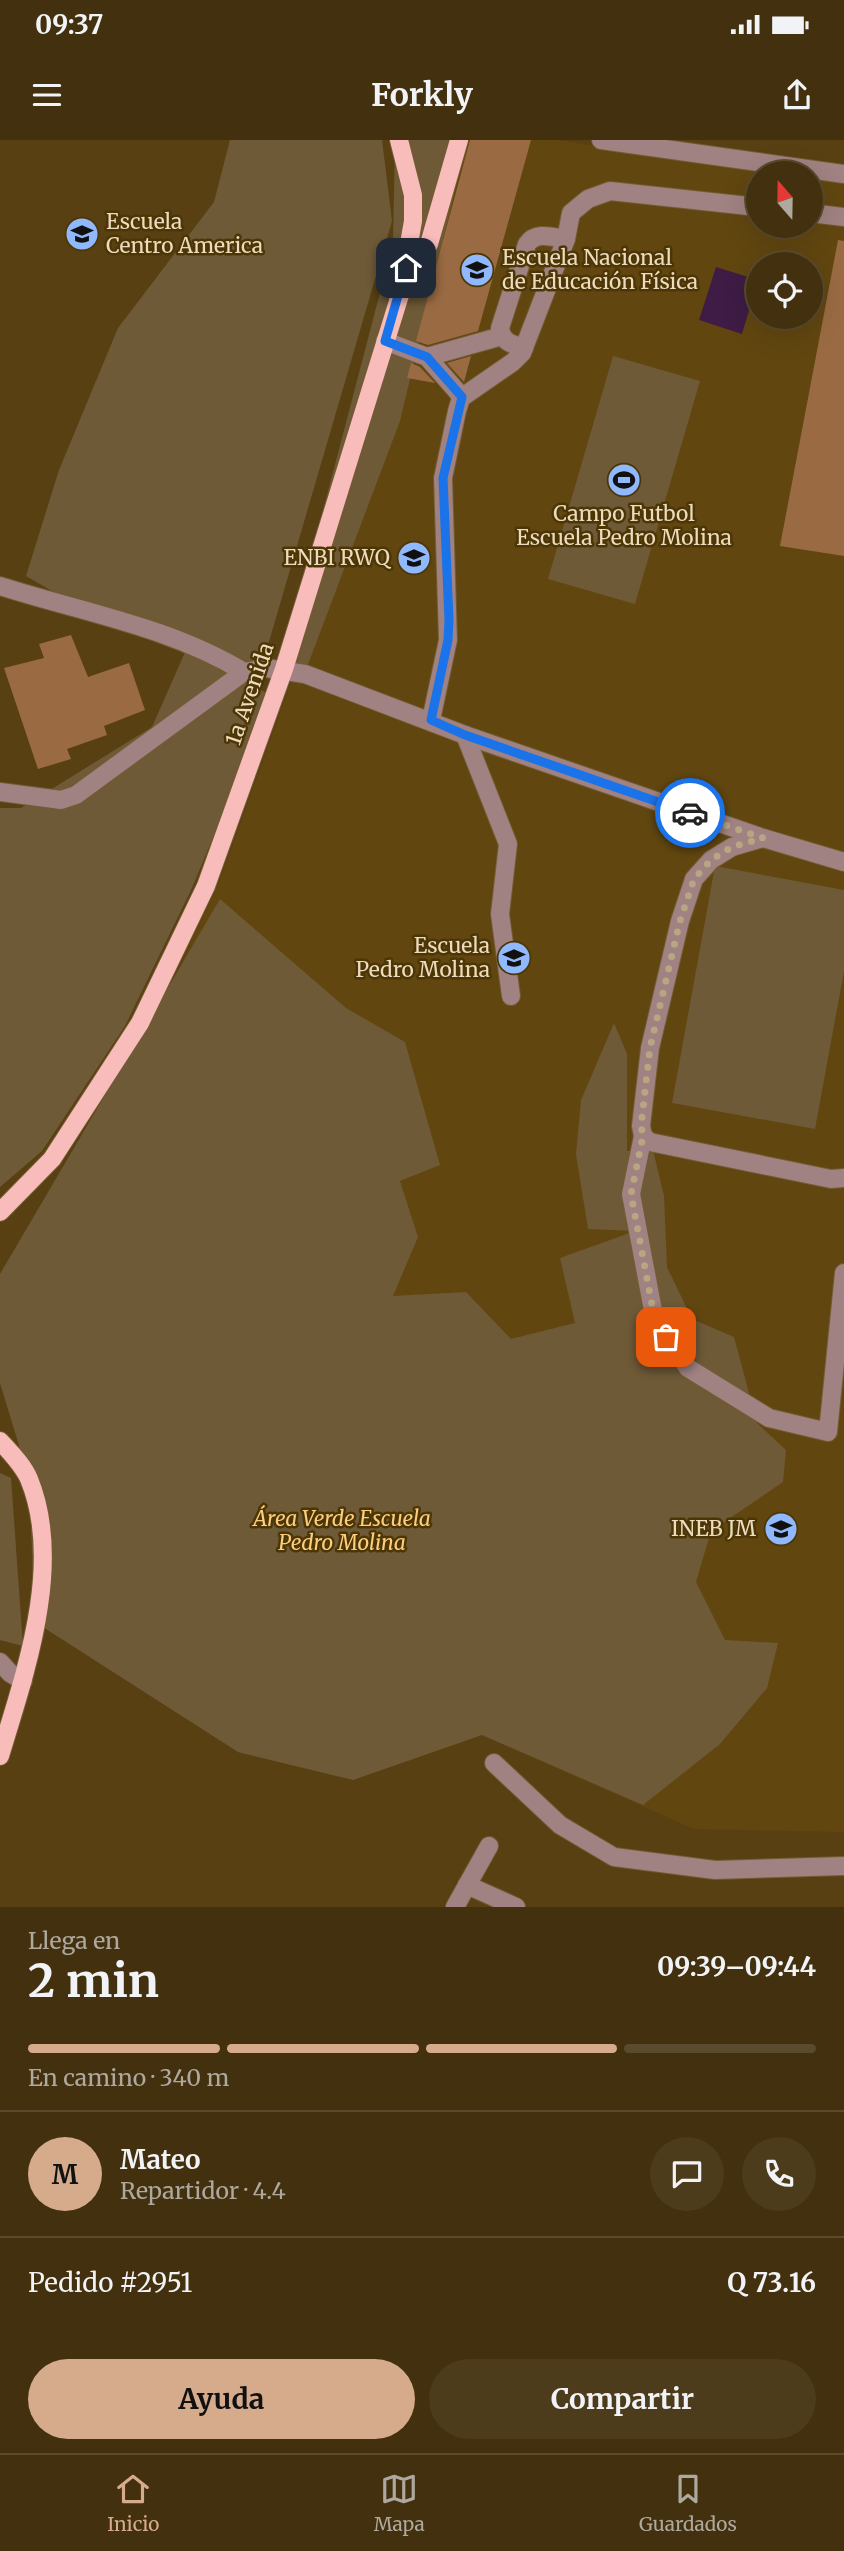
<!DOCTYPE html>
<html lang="es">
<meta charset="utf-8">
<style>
:root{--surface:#42300e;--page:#4c3c1c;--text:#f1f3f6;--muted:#aea99e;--line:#5a4b2e;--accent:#d6ab8b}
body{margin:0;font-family:Merriweather,serif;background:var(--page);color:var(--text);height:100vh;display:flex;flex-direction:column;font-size:26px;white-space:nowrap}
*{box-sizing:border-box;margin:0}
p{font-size:23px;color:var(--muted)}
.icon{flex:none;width:38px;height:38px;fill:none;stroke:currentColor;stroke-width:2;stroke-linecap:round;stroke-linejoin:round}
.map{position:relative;height:1767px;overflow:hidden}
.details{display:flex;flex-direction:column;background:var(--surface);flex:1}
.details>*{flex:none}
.needle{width:46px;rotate:340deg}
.fabs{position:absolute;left:746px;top:21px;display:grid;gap:14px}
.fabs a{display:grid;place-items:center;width:77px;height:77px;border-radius:50%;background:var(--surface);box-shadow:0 7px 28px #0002,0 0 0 2px var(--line);font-size:35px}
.pin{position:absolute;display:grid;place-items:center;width:60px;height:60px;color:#fff;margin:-30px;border-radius:14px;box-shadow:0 4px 10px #0006}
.courier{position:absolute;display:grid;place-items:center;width:70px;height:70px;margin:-35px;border:5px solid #1a73e8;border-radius:50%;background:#fff;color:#222;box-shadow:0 2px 9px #0007}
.overview em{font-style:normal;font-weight:700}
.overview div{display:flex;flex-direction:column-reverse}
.overview{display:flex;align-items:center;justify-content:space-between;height:119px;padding:0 28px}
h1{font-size:46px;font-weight:700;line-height:52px}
.bar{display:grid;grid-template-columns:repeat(4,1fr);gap:10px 7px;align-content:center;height:84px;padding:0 28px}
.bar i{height:9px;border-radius:5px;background:var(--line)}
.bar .current{background:var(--accent)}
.bar p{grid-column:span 4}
.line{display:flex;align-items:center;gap:18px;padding:0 28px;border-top:2px solid var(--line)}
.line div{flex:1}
.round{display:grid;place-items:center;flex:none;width:74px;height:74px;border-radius:37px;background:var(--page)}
.action{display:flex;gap:14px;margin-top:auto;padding:14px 28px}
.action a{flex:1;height:80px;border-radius:42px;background:var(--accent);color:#111;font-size:28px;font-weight:700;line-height:80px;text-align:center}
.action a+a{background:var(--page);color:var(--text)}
.status{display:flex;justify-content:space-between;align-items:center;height:49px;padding:0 35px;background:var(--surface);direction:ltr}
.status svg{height:19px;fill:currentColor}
header{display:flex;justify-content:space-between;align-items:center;height:91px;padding:0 28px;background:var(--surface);font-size:32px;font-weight:700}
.tab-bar{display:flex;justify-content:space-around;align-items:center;height:98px;border-top:2px solid var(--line);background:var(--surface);font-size:19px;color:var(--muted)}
.tab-bar a{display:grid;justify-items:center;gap:4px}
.tab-bar .current{color:var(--accent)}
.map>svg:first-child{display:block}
.built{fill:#614610;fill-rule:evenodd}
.green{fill:#6f5a37}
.water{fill:#3e1c45}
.building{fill:#9a6b43}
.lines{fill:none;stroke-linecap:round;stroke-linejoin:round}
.minor-casing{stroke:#735c32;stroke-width:20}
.major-casing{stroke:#735c32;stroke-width:20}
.minor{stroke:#9f8281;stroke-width:18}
.major{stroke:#f8bcbb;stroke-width:18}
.done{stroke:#b8a582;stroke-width:7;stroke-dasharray:0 12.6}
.route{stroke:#1a73e8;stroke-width:9}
.labels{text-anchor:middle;stroke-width:5;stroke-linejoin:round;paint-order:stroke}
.poi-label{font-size:21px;fill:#ecdbbe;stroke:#4d3605;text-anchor:end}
.street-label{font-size:21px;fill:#ecdbbe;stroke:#4d3605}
.park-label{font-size:21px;font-style:italic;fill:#fdce7e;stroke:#4d3605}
</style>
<div class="status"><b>09:37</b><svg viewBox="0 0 49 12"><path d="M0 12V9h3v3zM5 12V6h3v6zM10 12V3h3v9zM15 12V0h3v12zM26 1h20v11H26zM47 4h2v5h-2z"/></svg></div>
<header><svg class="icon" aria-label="menu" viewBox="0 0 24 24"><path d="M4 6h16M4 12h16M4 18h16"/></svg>Forkly<svg class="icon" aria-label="share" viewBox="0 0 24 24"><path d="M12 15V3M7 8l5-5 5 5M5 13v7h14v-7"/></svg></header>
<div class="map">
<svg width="844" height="1767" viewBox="0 0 844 1767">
<rect width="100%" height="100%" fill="#584013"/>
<!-- built -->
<path class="built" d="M463,0h93l225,33h-23v53h52v-48l34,5v1649l-150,-3 -212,-94 -129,45 -115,-28 -199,-239 -39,-130v-107l147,-240 73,-156 78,-217zM758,124h52v53h-52z"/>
<!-- green -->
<g class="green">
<path d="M230,0h152l10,81 -131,448 -93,-37 -90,-26 -52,-30 33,-106 59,-142 96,-126z"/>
<path d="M395,0h56l13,12 -64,269 -99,262 -20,-12 112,-428z"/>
<path d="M613,216l87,25 -65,223 -87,-25z"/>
<path d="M186,510l86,46 -80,192 -67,138 -83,125 -42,36v-379h21l131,-81z"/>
<path d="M715,726l129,24v81l-29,158 -143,-26z"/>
<path d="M220,759l126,109 59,34 35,123 -40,16 18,56 -25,59 73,-4 45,47 64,-16 -15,-65 75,-27 -47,-2 -12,-75 5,-54 33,-77 13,31v97l26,-1 11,46 3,71 25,52 42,18 23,86 29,27 -3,32 -72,49 -15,51 29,58 53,3 -11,45 -47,56 -77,61 -161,-70 -129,45 -115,-28 -203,-130 -6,-144 -29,-95v-109z"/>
<path d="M0,1333l11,5 12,168 -23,-6z"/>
</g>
<!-- water -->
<path class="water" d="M716,127l42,13 -16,54 -43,-14z"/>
<!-- building -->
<g class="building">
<path d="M470,0h61l-53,191 -50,14 -12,-4z"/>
<path d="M838,100l6,1v315l-64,-10z"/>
<path d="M471,216l-7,26 -17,-19z"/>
<path d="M411,223l9,4 15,16 -28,-5z"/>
<path d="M71,495l17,42 41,-14 16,47 -41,16 3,9 -40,14 4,10 -33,10 -34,-101 40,-10 -5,-14z"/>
</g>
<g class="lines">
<defs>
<g id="minor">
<path d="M601,0l243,34"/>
<path d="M810,73l34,4"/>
<path d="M385,201l42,16 35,40"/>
<path d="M524,208c-13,-4 -22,-6 -24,-20l27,-84c9,-13 25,-7 39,-5"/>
<path d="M427,217l75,-21"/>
<path d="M0,446c82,26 170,41 244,86"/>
<path d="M431,580l17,-80 -5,-162 14,-67 4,-13 52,-36 9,-9 44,-114 5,-26 17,-14 22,-8 148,16"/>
<path d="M465,595l298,103 81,24"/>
<path d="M0,652l61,8 15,-5 168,-123 22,-4 39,6 160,61 43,109 -8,70 11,82"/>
<path d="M763,698l-31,9 -21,13 -17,19 -14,42 -30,127 -9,78 2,10 7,6 181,37 13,-1"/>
<path d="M643,996l-12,58 24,127 33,47 81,50 59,14 16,-159"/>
<path d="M0,1522l10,11 13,8"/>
<path d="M494,1623l66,62 54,32 101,13 129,-4"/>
<path d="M467,1745l49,22"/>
<path d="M455,1767l34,-61"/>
</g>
<g id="major">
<path d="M409,139l20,-35 30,-104"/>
<path d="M0,1072l52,-53 88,-136 66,-137 78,-217 116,-374 13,-74v-26l-14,-55"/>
<path d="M0,1301c11,12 23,24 29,38 35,85 -4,194 -29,277"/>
</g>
</defs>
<!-- minor casing -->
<use href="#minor" class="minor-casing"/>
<!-- major casing -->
<use href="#major" class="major-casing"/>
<!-- minor -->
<use href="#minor" class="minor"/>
<!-- major -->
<use href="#major" class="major"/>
</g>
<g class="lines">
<!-- done -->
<path class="done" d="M666,1197l-11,-16 -24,-127 12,-58 -2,-10 9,-78 30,-127 14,-42 17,-19 21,-13 31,-9 -73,-25"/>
<!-- route -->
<path class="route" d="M406,128l-21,73 42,16 35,40 -19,81 6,142 -1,20 -17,80 34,15 225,78"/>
</g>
<!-- icons -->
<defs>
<symbol id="school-disc" viewBox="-11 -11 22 22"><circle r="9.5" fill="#8fb8fd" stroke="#4d3605"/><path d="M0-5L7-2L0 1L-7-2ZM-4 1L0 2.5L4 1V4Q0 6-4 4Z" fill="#111"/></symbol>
<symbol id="stadium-disc" viewBox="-11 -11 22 22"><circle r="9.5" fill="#8fb8fd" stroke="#4d3605"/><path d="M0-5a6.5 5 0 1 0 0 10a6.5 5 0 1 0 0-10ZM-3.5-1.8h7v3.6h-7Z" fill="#111"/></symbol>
</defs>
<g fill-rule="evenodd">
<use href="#school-disc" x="63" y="75" width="38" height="38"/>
<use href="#school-disc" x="458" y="111" width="38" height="38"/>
<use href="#stadium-disc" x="605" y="321" width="38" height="38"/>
<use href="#school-disc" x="395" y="399" width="38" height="38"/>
<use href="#school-disc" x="495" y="799" width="38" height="38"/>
<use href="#school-disc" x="762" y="1370" width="38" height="38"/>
</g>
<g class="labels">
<!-- poi labels -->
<g class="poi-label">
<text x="106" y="89" text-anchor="start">Escuela<tspan x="106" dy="24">Centro America</tspan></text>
<text x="502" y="125" text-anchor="start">Escuela Nacional<tspan x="502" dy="24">de Educación Física</tspan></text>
<text x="624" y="381" text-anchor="middle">Campo Futbol<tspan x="624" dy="24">Escuela Pedro Molina</tspan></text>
<text x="390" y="425">ENBI RWQ</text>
<text x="490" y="813">Escuela<tspan x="490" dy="24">Pedro Molina</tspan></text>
<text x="756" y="1396">INEB JM</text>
</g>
<!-- street labels -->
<g class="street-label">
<text transform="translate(250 554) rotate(-71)" y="7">1a Avenida</text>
</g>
<!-- park labels -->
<g class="park-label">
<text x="342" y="1386">Área Verde Escuela<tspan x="342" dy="24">Pedro Molina</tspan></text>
</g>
</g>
</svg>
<div class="fabs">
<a><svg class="needle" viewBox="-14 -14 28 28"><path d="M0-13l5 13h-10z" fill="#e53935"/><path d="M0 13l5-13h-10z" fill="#aea99e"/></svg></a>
<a><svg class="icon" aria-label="locate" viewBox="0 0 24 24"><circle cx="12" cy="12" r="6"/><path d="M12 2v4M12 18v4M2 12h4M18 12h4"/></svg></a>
</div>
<div class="pin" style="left:666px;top:1197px;background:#ea580c"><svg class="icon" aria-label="bag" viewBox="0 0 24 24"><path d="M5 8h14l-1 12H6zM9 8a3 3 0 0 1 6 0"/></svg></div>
<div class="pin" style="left:406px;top:128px;background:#1f2937"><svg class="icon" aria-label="home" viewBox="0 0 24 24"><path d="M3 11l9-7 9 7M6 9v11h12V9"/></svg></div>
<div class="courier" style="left:690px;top:673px"><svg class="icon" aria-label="car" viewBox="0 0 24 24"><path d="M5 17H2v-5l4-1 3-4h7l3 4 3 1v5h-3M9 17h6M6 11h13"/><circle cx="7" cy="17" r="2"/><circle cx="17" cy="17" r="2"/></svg></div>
</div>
<section class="details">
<div class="overview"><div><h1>2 min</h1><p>Llega en</p></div><em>09:39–09:44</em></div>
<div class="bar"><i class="current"></i><i class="current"></i><i class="current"></i><i></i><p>En camino · 340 m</p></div>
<div class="line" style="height:126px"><b class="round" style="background:var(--accent);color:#111">M</b><div><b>Mateo</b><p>Repartidor · 4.4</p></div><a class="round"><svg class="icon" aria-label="chat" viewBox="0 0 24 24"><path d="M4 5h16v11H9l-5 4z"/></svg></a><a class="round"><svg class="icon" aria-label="phone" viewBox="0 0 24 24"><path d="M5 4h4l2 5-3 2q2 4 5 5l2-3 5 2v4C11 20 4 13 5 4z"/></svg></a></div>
<div class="line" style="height:91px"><div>Pedido #2951</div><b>Q 73.16</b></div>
<div class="action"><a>Ayuda</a><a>Compartir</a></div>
</section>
<nav class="tab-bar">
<a class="current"><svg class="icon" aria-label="home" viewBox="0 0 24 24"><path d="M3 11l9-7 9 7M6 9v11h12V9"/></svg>Inicio</a>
<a><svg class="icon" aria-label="map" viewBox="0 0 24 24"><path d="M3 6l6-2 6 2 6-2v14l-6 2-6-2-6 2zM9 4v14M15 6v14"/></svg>Mapa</a>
<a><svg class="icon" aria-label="saved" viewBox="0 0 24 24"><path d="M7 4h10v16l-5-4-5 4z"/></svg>Guardados</a>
</nav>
